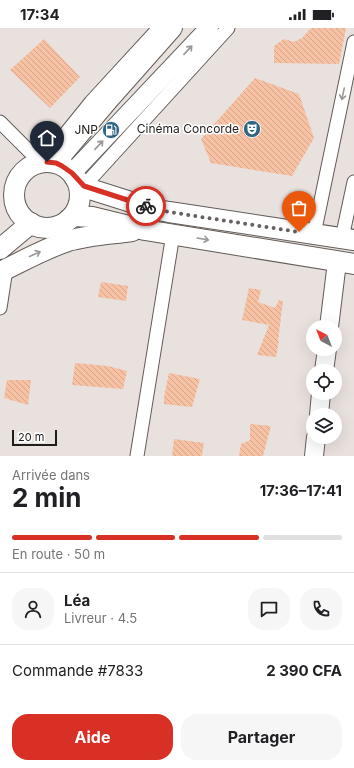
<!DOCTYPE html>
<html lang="fr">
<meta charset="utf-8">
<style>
:root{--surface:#fff;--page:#f6f6f6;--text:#202124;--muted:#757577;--line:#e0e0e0;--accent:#d93025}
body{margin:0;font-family:Inter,sans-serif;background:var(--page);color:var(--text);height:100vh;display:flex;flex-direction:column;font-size:15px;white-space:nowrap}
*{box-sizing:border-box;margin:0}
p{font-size:13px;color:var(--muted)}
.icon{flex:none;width:22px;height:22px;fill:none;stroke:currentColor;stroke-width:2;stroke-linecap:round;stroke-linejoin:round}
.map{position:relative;height:428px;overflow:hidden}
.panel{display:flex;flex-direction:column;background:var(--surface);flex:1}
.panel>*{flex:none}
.needle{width:26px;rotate:318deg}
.controls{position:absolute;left:306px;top:292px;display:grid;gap:8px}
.controls a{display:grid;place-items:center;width:36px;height:36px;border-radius:50%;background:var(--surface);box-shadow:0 4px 16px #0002;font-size:20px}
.scale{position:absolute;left:12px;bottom:10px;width:45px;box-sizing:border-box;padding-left:4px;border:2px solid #1f1c1a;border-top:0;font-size:11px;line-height:14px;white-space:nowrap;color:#1f1c1a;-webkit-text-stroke:3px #fff;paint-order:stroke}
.pin{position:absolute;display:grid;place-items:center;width:34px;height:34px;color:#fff;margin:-41px -17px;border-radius:50% 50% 50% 0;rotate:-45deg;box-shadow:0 0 4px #0007}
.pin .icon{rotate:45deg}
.courier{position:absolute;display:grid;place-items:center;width:40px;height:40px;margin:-20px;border:3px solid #d93025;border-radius:50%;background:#fff;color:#222;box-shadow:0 1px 5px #0007}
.summary em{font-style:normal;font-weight:700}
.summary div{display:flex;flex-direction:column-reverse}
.summary{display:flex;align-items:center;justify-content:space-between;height:68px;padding:0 12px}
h1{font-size:26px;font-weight:700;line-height:30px}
.bar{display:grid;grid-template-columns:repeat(4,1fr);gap:6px 4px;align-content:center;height:48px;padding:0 12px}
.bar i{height:5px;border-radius:3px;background:var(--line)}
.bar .on{background:var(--accent)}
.bar p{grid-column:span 4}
.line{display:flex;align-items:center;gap:10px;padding:0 12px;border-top:1px solid var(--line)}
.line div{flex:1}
.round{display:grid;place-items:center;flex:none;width:42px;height:42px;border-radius:16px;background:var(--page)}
.primary-button{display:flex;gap:8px;margin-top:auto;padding:8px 12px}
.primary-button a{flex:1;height:46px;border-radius:16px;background:var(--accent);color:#fff;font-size:16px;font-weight:700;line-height:46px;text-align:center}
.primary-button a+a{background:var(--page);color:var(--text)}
.status{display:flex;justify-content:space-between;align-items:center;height:28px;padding:0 20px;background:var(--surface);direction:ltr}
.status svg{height:11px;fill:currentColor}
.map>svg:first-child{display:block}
.building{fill:url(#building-back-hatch)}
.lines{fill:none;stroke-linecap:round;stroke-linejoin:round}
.street-casing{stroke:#625c58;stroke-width:15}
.secondary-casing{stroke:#625c58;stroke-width:20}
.primary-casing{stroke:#625c58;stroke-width:22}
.street{stroke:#fff;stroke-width:13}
.secondary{stroke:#fff;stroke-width:18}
.primary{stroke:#fff;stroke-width:20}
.oneway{stroke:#9a9998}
.done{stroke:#66615e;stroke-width:4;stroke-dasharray:0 7.2}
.route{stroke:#d93025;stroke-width:5}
.labels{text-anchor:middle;stroke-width:3;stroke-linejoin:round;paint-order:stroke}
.poi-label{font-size:12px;fill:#1f1c1a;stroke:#fff;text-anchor:end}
</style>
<div class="status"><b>17:34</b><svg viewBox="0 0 49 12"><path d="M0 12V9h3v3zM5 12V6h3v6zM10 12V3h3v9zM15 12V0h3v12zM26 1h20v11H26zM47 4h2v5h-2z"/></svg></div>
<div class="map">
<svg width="354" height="428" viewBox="0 0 354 428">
<defs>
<pattern id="building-back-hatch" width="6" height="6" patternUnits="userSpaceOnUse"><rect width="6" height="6" fill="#f7c1a4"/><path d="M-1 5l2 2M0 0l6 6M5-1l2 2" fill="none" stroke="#d3a58d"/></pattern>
</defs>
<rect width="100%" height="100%" fill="#e9e1dd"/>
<!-- building -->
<g class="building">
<path d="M311,0h35l-7,36 -65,-1v-17l10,-7 10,3 8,-4z"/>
<path d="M44,11l36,38 -30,31 -40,-38z"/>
<path d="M255,50l44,16 15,44 -22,38 -81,-13 -10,-24z"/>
<path d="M101,254l27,4 -2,15 -28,-4z"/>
<path d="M249,260l12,2 -3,12 17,6 4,-8 4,1 -5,40h1l-3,16 -19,-2 12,-30 -27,-5z"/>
<path d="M75,335l33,3 19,5 -4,18 -51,-4z"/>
<path d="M169,345l31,6 -8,28 -28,-3v-7z"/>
<path d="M7,352h24l-3,25 -24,-7z"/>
<path d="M250,396l21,2 -8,30h-24l2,-12 9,-4z"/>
<path d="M174,411l30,4 -2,13h-30z"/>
</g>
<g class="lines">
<defs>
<g id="street">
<path d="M0,94l41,41"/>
<path d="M47,134l19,-29 25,-31 68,-74"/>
<path d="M84,158l144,-158"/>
<path d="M314,206l40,-192"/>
<path d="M342,210l12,-56"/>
<path d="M0,280l6,-39"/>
<path d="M137,428l36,-222"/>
</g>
<g id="secondary">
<path d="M56,135l55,-65 62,-70"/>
<path d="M72,145l137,-145"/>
<path d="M329,299l8,-65"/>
<path d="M324,343l3,-22"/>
<path d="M319,387l2,-22"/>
<path d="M314,428l2,-19"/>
</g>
<g id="primary">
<circle cx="47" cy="167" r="33"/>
<path d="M75,150l9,8 9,4 60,19 16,3 185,28"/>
<path d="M69,191l5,-3 18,1 53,13 209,34"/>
<path d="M0,221l31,-26"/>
<path d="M0,244c23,-11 44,-23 68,-31 21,-6 43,-7 64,-10"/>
</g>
</defs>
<!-- street casing -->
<use href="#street" class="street-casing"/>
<!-- secondary casing -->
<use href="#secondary" class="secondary-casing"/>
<!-- primary casing -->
<use href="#primary" class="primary-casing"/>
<!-- street -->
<use href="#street" class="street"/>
<!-- secondary -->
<use href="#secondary" class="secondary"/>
<!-- primary -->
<use href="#primary" class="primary"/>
</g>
<!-- one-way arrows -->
<defs><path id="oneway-shaft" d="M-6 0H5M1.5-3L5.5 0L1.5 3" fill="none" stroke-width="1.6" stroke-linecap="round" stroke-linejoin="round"/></defs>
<g class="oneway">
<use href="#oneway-shaft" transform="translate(188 22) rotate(-47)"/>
<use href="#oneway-shaft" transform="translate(343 66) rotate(102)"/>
<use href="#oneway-shaft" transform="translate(99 117) rotate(-47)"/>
<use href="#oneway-shaft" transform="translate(203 211) rotate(10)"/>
<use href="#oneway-shaft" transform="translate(35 226) rotate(-24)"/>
</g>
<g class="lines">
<!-- done -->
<path class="done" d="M146,178l23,6 130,20"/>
<!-- route -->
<path class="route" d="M47,134l9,1 6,3 10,7 12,13 62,20"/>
</g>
<!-- icons -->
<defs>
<symbol id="theatre-disc" viewBox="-11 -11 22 22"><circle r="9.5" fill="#2f6580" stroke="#fff"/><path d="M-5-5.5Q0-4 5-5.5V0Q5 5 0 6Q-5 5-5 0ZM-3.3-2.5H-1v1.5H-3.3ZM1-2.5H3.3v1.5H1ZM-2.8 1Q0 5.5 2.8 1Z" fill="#fff"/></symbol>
<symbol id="fuel-disc" viewBox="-11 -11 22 22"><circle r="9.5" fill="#2f6580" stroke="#fff"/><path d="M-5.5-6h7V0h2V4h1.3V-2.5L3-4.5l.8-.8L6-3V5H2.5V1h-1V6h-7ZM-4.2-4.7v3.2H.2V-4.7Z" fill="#fff"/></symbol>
</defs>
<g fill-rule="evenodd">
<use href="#theatre-disc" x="242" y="91" width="20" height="20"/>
<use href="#fuel-disc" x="101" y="92" width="20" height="20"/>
</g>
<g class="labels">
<!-- poi labels -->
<g class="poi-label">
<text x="239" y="105">Cinéma Concorde</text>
<text x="98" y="106">JNP</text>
</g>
</g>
</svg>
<div class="controls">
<a><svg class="needle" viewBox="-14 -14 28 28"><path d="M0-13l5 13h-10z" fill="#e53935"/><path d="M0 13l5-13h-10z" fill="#757577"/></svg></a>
<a><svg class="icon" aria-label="locate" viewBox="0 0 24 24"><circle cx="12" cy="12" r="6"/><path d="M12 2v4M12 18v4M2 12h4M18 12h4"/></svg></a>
<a><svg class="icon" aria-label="layers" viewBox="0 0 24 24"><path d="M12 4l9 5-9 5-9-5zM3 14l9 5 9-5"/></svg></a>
</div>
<div class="scale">20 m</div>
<div class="pin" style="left:299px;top:204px;background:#ea580c"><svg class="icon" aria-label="bag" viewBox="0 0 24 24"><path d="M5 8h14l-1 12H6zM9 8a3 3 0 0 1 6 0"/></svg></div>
<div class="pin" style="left:47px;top:134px;background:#1f2937"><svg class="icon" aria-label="home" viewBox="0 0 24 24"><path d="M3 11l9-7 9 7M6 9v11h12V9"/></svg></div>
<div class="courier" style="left:146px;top:178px"><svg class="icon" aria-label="bike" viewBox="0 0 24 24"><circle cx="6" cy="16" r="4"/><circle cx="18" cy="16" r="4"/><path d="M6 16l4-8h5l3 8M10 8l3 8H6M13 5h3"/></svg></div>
</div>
<section class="panel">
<div class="summary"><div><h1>2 min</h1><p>Arrivée dans</p></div><em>17:36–17:41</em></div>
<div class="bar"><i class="on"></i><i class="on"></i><i class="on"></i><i></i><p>En route · 50 m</p></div>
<div class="line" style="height:72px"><a class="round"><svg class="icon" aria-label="person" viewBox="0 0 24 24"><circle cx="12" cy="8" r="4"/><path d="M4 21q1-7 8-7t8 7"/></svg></a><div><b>Léa</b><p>Livreur · 4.5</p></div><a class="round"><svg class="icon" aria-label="chat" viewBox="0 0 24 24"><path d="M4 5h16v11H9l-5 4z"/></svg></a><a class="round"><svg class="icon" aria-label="phone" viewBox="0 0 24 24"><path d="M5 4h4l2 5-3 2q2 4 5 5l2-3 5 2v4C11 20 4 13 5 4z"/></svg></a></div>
<div class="line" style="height:52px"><div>Commande #7833</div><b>2 390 CFA</b></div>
<div class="primary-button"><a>Aide</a><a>Partager</a></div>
</section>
